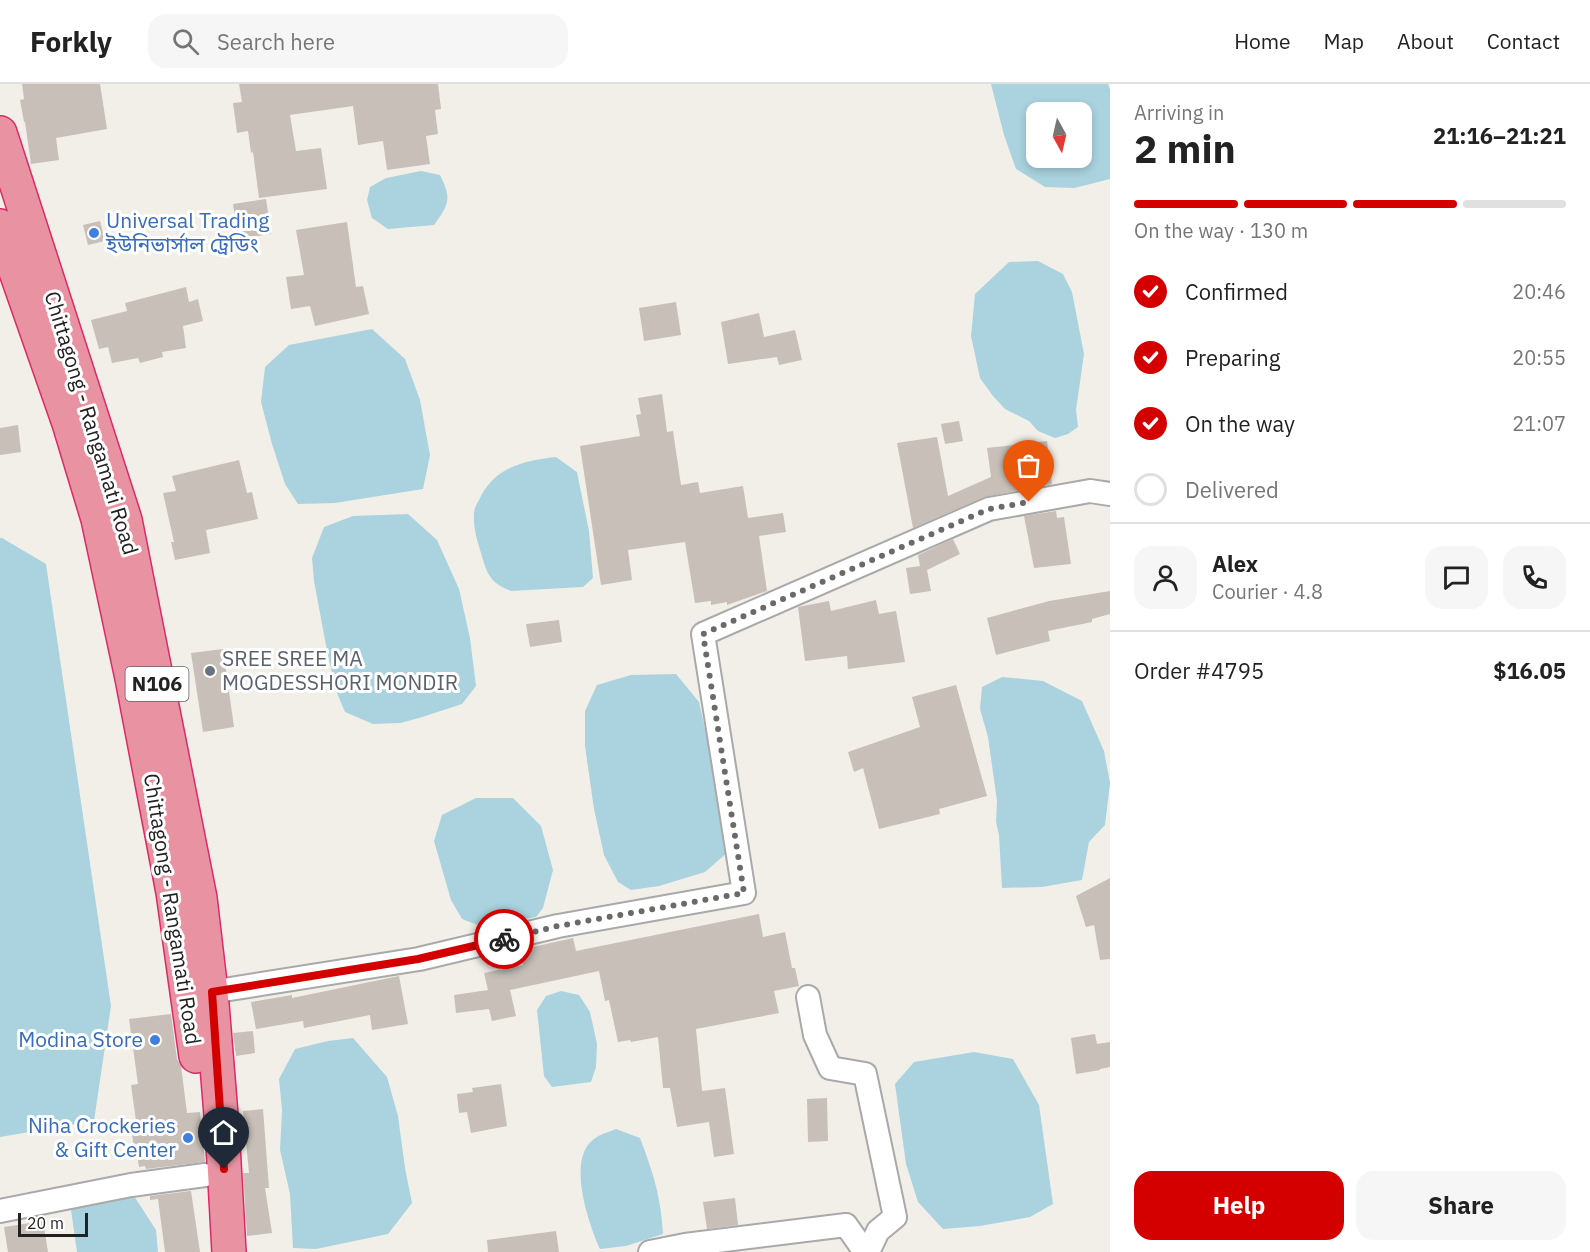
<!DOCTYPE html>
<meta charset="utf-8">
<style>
:root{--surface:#fff;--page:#f6f6f6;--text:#222;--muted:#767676;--line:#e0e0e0;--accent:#d40000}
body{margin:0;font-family:"IBM Plex Sans","Noto Sans Bengali",sans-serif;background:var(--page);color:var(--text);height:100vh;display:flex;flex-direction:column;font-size:22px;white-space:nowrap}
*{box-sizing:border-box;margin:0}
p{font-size:20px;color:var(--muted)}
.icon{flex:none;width:33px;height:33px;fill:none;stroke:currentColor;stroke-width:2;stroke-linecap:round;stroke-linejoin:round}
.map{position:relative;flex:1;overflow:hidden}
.side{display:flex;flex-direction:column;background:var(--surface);width:480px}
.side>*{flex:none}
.needle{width:39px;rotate:172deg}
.buttons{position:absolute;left:1026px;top:18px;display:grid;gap:12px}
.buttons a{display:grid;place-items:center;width:66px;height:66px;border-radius:12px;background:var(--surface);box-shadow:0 3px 9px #0003;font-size:30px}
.scale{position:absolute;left:18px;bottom:15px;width:70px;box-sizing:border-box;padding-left:6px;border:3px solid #222;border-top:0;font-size:16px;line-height:21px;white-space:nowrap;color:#222;-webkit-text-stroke:4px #fff;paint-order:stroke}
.pin{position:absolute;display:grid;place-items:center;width:51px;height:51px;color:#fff;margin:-62px -26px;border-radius:50% 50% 50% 0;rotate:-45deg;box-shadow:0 0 6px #0007}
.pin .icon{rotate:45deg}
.courier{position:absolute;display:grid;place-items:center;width:60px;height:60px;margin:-30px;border:4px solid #d40000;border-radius:50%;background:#fff;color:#222;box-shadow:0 2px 8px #0007}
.summary em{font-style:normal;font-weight:700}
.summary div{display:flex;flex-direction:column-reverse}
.summary{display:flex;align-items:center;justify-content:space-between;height:102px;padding:0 24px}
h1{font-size:39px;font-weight:700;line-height:45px}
.bar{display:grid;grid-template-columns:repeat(4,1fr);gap:9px 6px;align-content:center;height:72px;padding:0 24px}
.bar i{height:8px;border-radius:4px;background:var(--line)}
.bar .current{background:var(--accent)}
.bar p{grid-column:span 4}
.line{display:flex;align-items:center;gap:15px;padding:0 24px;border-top:2px solid var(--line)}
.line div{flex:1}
.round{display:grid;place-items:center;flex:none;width:63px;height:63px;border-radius:18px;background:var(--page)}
ol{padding:0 24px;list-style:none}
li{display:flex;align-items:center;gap:18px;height:66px}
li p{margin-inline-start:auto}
li .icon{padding:6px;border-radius:50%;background:var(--accent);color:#fff;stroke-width:4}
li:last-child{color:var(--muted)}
li i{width:33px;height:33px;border:3px solid var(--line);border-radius:50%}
.primary-button{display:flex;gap:12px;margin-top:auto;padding:12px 24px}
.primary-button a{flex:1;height:69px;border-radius:18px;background:var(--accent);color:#fff;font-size:24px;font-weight:700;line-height:69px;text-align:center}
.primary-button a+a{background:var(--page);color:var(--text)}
header{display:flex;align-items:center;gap:36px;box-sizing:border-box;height:84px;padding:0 30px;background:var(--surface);border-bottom:2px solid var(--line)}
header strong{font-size:28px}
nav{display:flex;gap:33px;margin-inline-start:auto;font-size:21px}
.search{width:420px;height:54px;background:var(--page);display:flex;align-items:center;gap:15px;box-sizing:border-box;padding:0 21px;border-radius:18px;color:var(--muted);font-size:22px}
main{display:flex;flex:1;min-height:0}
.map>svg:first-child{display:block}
.water{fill:#aad3df;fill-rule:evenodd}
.building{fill:#c7bfb8}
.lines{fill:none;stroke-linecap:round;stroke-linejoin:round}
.street-casing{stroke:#a9a9a9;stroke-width:26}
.highway-casing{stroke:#dc2a67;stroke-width:36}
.street{stroke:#fff;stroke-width:22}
.highway{stroke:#e892a2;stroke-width:33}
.done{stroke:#6b6a68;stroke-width:6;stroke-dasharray:0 10.8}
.route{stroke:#d40000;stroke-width:8}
.shop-dot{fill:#3f7fe0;stroke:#fff;stroke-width:2}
.worship-dot{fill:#6b7280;stroke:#fff;stroke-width:2}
.labels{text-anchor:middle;stroke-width:6;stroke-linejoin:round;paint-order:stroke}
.shield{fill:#fff;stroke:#646464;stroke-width:1.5}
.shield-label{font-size:20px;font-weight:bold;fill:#222}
.shop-label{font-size:21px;fill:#366cbe;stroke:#fff;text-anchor:end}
.street-label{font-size:21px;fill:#222;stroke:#fff}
.worship-label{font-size:21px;fill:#5b616d;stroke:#fff;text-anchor:start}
</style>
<header>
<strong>Forkly</strong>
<div class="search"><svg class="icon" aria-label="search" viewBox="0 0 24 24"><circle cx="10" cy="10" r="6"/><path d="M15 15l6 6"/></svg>Search here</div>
<nav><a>Home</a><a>Map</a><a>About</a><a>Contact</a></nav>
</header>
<main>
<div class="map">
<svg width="1110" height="1168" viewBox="0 0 1110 1168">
<rect width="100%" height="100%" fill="#f2efe9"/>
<!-- water -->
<g class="water">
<path d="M991,0h117l2,6v89l-36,9 -29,-1 -29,-18 -12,-34zM1036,28h46v46h-46z"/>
<path d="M421,87l19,4c12,24 9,29 -6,50l-46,4 -16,-11 -5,-18 3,-13 16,-9z"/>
<path d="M1038,177l25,13 9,18 12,62 -8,56 2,17 -10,7 -13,4 -17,-7 -9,-10 -24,-12 -12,-13 -13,-18 -9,-42 4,-42 34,-32z"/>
<path d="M372,245l33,30 15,41 10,55 -7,34 -88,14 -37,1 -13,-20 -13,-40 -11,-42 4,-35 24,-22z"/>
<path d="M556,373l21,15 12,59 4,47 -10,9 -72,4c-21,-8 -24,-17 -30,-38 -4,-13 -8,-26 -7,-40 0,-5 3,-9 5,-13 15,-33 44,-39 77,-43z"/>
<path d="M408,430l29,26 22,49 11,49 6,48 -14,18 -43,14 -19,5 -27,1 -28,-12 -8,-19 -9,-37 -14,-75 -2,-23 12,-31 29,-11z"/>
<path d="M0,454h2l44,26 65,442 -17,115 -94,16z"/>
<path d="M676,590l23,28 12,53 17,97 -23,20 -46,14 -28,4 -13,-8 -14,-27 -10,-46 -9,-63v-35l12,-26 34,-10z"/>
<path d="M1002,593l41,4 39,20 22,50 6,32 -5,42 -16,17 -7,38 -40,7 -40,1 -3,-53 -3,-13 1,-21 -9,-64 -8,-28 2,-22z"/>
<path d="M476,714h37l28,28 12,44 -10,38 -7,9 -56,9 -18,-7 -11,-19 -17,-59 8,-26z"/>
<path d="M561,907l18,4 11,17 7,32 -1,23 -5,15 -39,5 -8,-11 -7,-66 9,-14z"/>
<path d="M353,954l34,39 11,39 7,52 7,35 -24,31 -72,15 -23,-1 -3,-54 -10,-44 2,-40 -3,-31 16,-30 33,-8z"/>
<path d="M974,968l39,7 26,46 14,99 -23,13 -50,9 -37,3 -25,-27 -12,-38 -11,-80 19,-22z"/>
<path d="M616,1045l24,9c13,35 21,58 23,96l-37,12 -26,3c-11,-25 -34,-90 -6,-110 6,-5 15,-7 22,-10z"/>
<path d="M134,1112l22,34 2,22h-81l-7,-49z"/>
</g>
<!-- building -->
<g class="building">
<path d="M22,0h78l7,45 -51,9 3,22 -28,4 -6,-42h-1l-4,-22 4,-1z"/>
<path d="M239,0h199l3,25 -6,1 3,24 -12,2 4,28 -43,6 -4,-29 -25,4 -5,-39 -63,9 6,36 25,-3 6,41 -68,9 -6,-46 -2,1 -3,-22 -11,2 -4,-30 9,-1z"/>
<path d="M266,115l5,35 -33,5 -5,-35z"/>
<path d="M100,137l5,20 -17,4 -5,-20z"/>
<path d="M347,138l9,65 7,-1 6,28 -54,12 -5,-20 -19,3 -5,-32 18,-2 -8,-45z"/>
<path d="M186,203l3,15 9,-3 5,22 -20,5 3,22 -24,4 1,5 -23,6 -2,-5 -26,5 -4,-16 -9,2 -8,-29 36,-9 -2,-8z"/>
<path d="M676,218l5,33 -37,6 -5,-33z"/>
<path d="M759,229l5,24 31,-7 7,30 -23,5 -2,-8 -49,7 -7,-42z"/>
<path d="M662,310l5,38 6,-1 8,54 17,-3 2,11 43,-7 5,32 35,-5 3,19 -27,4 8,55 -40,14v-3l-16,3v-4l-16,2 -10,-61 -57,8 4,30 -31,5 -21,-139 60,-10 -4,-21 5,-1 -3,-16z"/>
<path d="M959,337l4,20 -18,3 -4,-20z"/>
<path d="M18,341l3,27 -21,3v-27z"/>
<path d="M937,353l11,59 43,-19 -4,-29 60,-7 5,43 -68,13 -71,31 -16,-85z"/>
<path d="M239,376l8,33 5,-1 6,27 -52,11 4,23 -35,7 -4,-18h3l-11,-49 13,-2 -4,-15z"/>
<path d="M1056,427l1,7 7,-1 7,47 -37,4 -10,-52z"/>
<path d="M953,455l7,15 -33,16 4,21 -21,3 -4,-26 14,-2 -2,-11z"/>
<path d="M1110,507v23l-18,5v3l-44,9 2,10 -54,14 -9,-37 62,-17z"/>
<path d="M876,516l3,14 17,-3 9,51 -57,7 -1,-13 -42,5 -7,-54 31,-6 2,10z"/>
<path d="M559,536l3,22 -32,5 -4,-23z"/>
<path d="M223,565l11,78 -31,5 -12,-79z"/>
<path d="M956,601l31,111 -48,13 1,5 -61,15 -16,-61 -9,4 -6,-20 72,-25 -8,-30z"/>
<path d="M1110,794v81l-10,1 -6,-35 -8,2 -10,-31z"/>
<path d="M759,830l4,23 22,-5 7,36h3l4,18 -25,5 5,22 -83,16 6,62 23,-3 9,66 -20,3 -5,-35 -32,5 -7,-39h-7l-5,-51 -27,5 -1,-2 -12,2 -9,-42 -4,1 -6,-30 -89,19 6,26 -24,5 -3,-12 -33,4 -2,-18 34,-5 -4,-17 39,-8 -4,-15 54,-12 3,13z"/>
<path d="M399,892l9,48 -36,6 -2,-15 -66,13 -1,-7 -47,8 -5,-27 41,-7v3z"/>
<path d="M171,930l6,45 4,7 6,47 13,-1 5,50 -59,7 -1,-3 -6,1 -3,-20h-2l-4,-25 6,-1 -5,-36 7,-1 -9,-65z"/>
<path d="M253,947l2,22 -19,3 -3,-23z"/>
<path d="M1095,950l2,10 13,-2v25l-10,2v1l-24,4 -5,-36z"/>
<path d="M501,1000l6,42 -36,7 -4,-21 -8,1 -2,-19 16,-2 -1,-4z"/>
<path d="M827,1014l1,43 -20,1 -1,-43z"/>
<path d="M263,1025l6,79h-4l7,45 -25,3 -4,-63h6l-6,-62z"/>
<path d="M198,1106l-7,1 9,61h-35l-7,-53 -8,1v-4z"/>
<path d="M735,1114l3,27 -31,4 -4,-27z"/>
<path d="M43,1137l5,31h-40l-4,-25z"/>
<path d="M556,1147l3,21h-71l-1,-12z"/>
</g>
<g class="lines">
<defs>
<g id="street">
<path d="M211,908l208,-33 139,-33 186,-33 -41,-259 286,-125 101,-18 20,3"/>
<path d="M808,913l7,38 15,33 35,6 30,143 -17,14 -10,21"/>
<path d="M0,1127l131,-26 74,-10"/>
<path d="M650,1168l35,-7 161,-20 19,27"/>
</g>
<g id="highway">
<path d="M0,49l125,387 75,378 11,94 11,135 7,125"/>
<path d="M0,142l69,197 29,96 34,159 41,214 23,164"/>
</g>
</defs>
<!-- street casing -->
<use href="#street" class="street-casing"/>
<!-- highway casing -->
<use href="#highway" class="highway-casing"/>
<!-- street -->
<use href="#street" class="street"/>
<!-- highway -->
<use href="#highway" class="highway"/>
</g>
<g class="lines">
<!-- done -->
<path class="done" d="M504,855l54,-13 186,-33 -41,-259 286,-125 40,-7"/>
<!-- route -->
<path class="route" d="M224,1085l-12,-177 206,-33 86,-20"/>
</g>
<!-- markers -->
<g class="shop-dot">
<circle cx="94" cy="149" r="6"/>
<circle cx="155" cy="956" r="6"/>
<circle cx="188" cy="1054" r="6"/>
</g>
<circle class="worship-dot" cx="210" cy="587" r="6"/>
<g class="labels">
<!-- shield labels -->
<rect class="shield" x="125.5" y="583" width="63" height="34" rx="4.5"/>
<g class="shield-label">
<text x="157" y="607">N106</text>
</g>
<!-- shop labels -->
<g class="shop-label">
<text x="106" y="144" text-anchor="start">Universal Trading<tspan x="106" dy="24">ইউনিভার্সাল ট্রেডিং</tspan></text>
<text x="143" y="963">Modina Store</text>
<text x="176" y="1049">Niha Crockeries<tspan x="176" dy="24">&amp; Gift Center</tspan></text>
</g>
<!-- street labels -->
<g class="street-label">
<text transform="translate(91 339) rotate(73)" y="7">Chittagong - Rangamati Road</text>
<text transform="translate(172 825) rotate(81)" y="7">Chittagong - Rangamati Road</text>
</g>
<!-- worship labels -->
<g class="worship-label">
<text x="222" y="582">SREE SREE MA<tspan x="222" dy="24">MOGDESSHORI MONDIR</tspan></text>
</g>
</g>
</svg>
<div class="buttons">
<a><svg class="needle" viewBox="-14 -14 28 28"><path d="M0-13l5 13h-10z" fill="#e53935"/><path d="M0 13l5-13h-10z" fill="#767676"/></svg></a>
</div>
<div class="scale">20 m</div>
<div class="pin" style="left:1029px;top:418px;background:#ea580c"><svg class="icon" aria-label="bag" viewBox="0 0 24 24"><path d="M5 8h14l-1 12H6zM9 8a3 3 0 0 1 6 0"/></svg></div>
<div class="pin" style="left:224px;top:1085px;background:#1f2937"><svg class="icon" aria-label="home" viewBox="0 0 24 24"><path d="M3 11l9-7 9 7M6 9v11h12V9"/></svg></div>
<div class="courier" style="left:504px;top:855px"><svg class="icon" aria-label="bike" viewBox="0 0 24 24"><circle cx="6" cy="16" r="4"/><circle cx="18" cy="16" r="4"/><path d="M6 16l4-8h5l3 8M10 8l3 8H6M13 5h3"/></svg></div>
</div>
<section class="side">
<div class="summary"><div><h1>2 min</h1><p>Arriving in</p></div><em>21:16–21:21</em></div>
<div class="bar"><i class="current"></i><i class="current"></i><i class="current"></i><i></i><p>On the way · 130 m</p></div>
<ol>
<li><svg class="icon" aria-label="check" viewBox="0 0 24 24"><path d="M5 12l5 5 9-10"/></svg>Confirmed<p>20:46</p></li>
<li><svg class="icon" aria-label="check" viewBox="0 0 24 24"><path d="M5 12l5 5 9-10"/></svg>Preparing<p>20:55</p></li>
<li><svg class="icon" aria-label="check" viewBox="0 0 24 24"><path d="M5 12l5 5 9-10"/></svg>On the way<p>21:07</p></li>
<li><i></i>Delivered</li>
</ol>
<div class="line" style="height:108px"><a class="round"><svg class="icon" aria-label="person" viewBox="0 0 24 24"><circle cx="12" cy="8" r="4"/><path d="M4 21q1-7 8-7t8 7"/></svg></a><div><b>Alex</b><p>Courier · 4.8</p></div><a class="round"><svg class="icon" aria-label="chat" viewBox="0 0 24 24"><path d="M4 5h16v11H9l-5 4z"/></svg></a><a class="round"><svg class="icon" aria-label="phone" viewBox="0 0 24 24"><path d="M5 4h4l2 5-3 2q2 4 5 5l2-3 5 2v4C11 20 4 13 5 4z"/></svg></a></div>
<div class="line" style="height:78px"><div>Order #4795</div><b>$16.05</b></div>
<div class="primary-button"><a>Help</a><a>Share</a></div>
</section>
</main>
